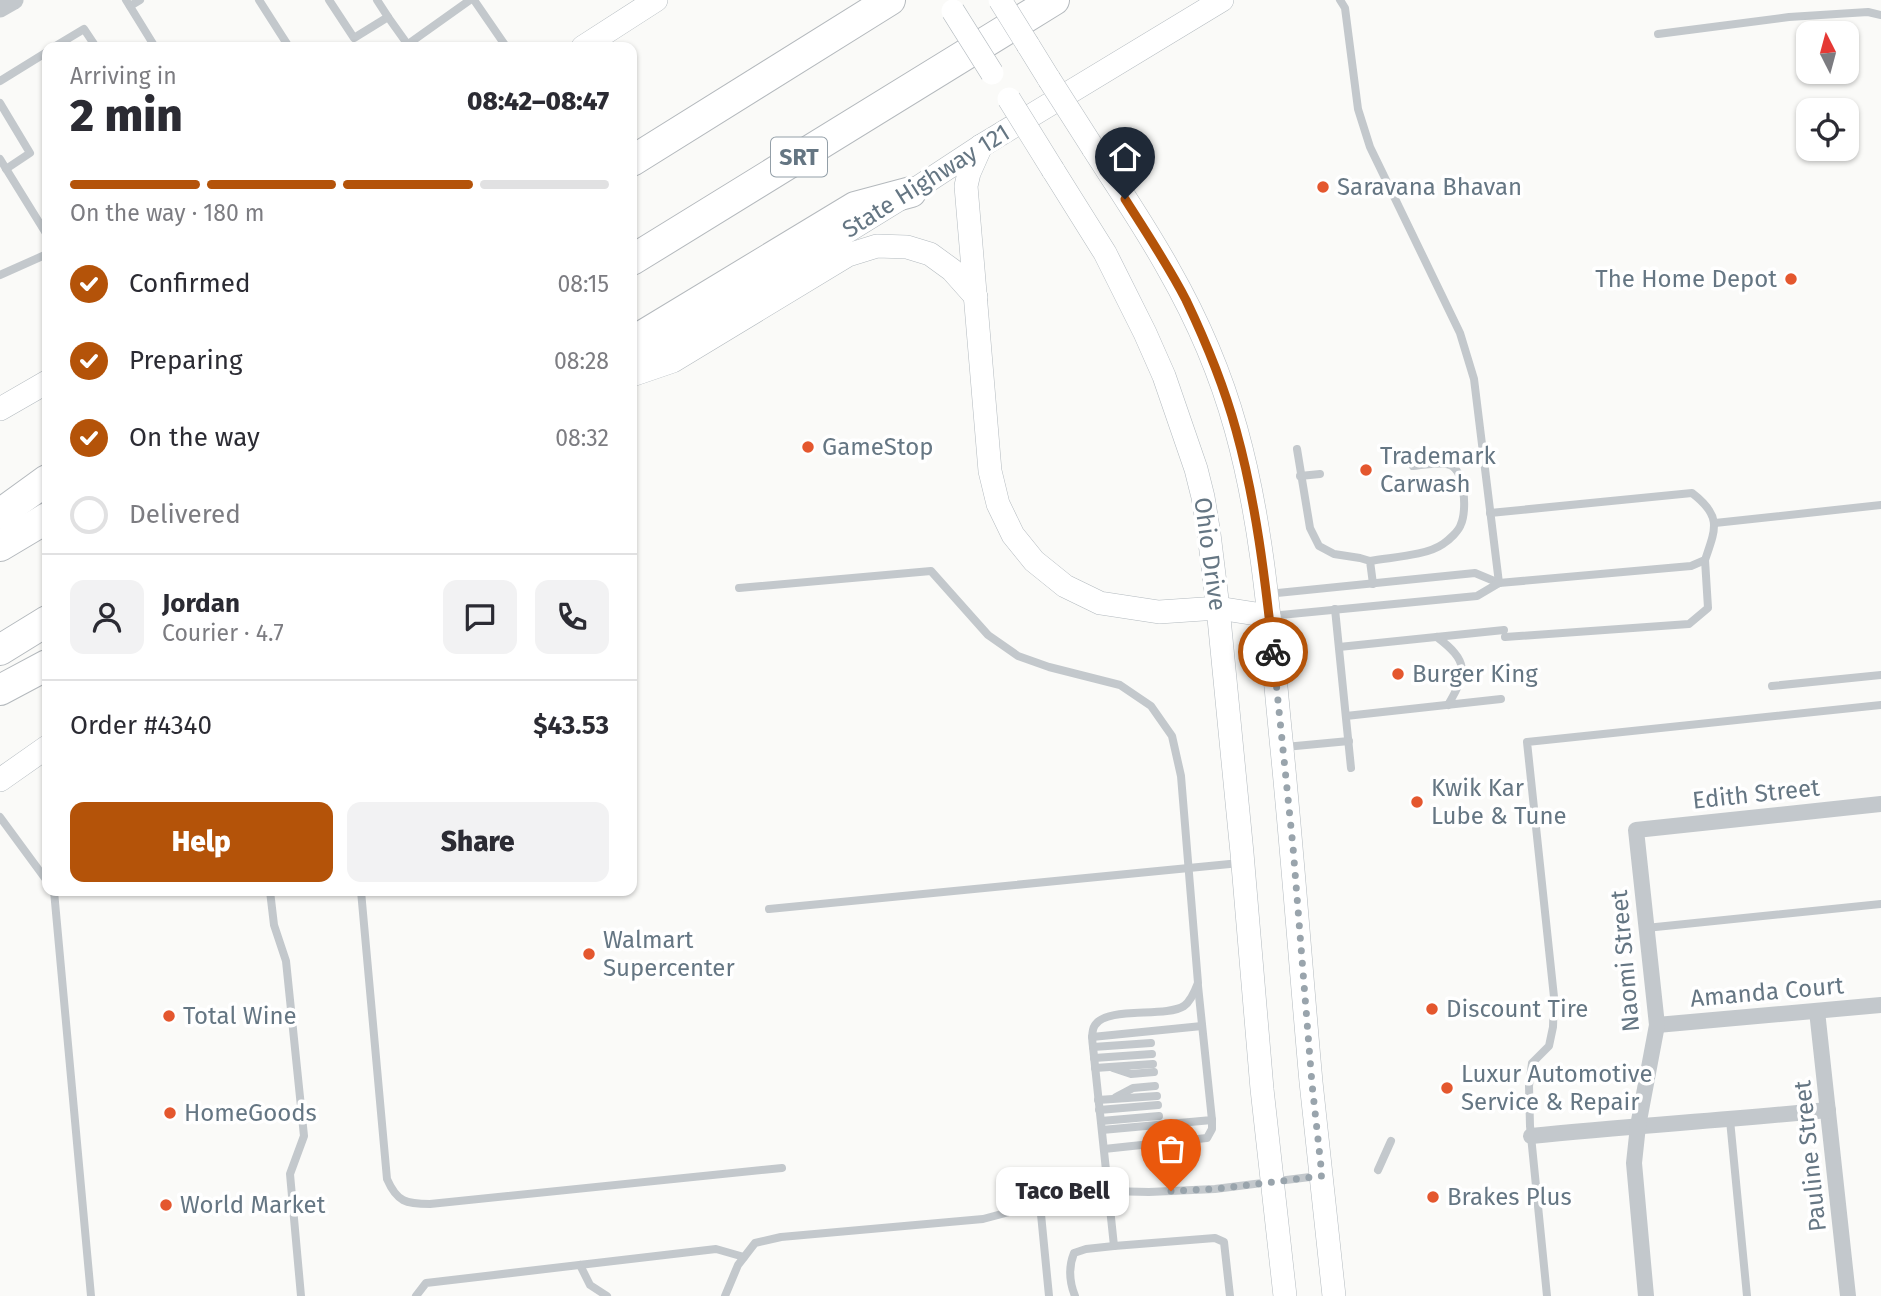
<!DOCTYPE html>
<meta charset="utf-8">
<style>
:root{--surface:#fff;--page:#f2f2f3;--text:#2b2b33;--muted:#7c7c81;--line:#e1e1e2;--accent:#b45309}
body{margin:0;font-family:"Fira Sans",sans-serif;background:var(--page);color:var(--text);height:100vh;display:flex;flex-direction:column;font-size:26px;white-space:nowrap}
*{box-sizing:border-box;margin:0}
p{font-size:23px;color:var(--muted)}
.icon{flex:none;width:38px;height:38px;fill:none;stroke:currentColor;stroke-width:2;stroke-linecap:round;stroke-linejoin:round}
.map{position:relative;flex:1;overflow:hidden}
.drawer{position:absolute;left:42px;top:42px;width:595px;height:854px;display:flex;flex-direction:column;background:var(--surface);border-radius:14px;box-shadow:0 2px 5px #0004}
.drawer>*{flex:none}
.needle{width:46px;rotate:354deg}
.controls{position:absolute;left:1796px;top:21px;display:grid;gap:14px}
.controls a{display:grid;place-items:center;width:63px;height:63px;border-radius:14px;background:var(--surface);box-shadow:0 2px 5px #0004;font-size:35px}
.pin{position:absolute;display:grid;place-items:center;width:60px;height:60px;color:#fff;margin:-72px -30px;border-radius:50% 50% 50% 0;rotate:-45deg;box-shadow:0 0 7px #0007}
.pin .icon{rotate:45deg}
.courier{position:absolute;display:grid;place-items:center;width:70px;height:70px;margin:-35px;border:5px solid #b45309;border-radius:50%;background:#fff;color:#222;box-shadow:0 2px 9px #0007}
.bubble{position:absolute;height:49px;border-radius:14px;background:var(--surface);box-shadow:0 2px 5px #0004;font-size:23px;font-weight:800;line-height:49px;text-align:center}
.headline em{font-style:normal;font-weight:800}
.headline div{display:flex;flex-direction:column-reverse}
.headline{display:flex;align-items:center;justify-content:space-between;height:119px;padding:0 28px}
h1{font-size:46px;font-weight:800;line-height:52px}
.bar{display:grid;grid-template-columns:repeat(4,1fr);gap:10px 7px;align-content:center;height:84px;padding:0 28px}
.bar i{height:9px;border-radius:5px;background:var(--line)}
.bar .current{background:var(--accent)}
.bar p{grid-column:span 4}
.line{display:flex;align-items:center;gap:18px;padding:0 28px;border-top:2px solid var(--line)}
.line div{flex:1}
.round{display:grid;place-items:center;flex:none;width:74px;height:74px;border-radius:14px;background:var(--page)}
ol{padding:0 28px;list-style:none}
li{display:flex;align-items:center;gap:21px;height:77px}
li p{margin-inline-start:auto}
li .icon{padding:7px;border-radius:50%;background:var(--accent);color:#fff;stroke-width:4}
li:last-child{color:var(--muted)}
li i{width:38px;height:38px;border:4px solid var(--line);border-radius:50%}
.button{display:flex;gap:14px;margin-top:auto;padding:14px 28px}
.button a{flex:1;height:80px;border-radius:14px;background:var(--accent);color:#fff;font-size:28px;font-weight:800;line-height:80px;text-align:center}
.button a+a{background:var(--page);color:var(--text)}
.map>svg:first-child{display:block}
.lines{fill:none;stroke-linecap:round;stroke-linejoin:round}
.secondary-casing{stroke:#b3babf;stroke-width:24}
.motorway-casing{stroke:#b4b9bd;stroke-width:32}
.service{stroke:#c3c8cc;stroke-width:8}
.minor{stroke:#c3c8cc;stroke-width:16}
.tertiary{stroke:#c3c8cc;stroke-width:19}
.secondary{stroke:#fff;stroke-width:23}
.motorway{stroke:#fff;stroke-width:30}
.secondary-bridge-casing{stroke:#b3babf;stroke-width:24;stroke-linecap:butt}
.secondary-bridge{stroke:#fff;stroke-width:23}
.done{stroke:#99a4ac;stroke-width:7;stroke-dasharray:0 12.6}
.route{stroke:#b45309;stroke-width:9}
.poi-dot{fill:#e4572e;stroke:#fff;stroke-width:2.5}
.labels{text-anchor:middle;stroke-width:7;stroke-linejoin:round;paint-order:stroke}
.shield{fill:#fff;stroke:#939fa8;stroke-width:2}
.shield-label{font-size:23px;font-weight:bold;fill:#657683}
.street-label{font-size:24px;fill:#657683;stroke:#fff}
.poi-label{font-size:24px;fill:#657683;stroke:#fff;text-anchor:start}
</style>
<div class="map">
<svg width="1881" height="1296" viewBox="0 0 1881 1296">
<rect width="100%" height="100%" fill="#fafaf8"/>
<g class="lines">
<defs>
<g id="secondary">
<path d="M1028,45l21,34"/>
<path d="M583,47l73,-47"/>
<path d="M981,146l-12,27 -3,13 24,285 8,33 15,31 21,26 31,25 35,17 59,9 59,-4 51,8"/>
<path d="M1093,148c26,41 53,80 76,122 28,49 52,105 67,159 29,104 35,213 46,320 11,111 19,222 29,333 7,71 16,143 23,214"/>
<path d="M1053,170l52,83 40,80 19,43 32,93 7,28 6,37 9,74 24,245 20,236 23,207"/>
<path d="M632,364l279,-172 70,-46 241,-146"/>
<path d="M632,375l41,-14 175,-106 29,-9 30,1 23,7 22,16 24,27"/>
<path d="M0,409l47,-27"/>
<path d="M0,780l47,-33"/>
</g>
<g id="motorway">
<path d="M632,161l258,-161"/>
<path d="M632,260l422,-260"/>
<path d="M632,342l223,-135 56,-15"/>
<path d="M0,514l47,-34"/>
<path d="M0,546l47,-28"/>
<path d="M0,650l47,-29"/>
<path d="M0,690l47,-25"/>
</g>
</defs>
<!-- secondary casing -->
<use href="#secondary" class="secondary-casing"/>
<!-- motorway casing -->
<use href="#motorway" class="motorway-casing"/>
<!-- service -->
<g class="service">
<path d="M126,0l29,47"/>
<path d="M259,0l30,47"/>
<path d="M329,0l25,38 34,-21 20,28"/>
<path d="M377,0l11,17"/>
<path d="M474,0l31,45 5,2"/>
<path d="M1340,0l5,8 13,101 12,38 90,186 14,46 25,204"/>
<path d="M130,6l10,-6"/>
<path d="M1658,34l131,-17 79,-5 13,3"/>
<path d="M54,47l30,-18 12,18"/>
<path d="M404,47l66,-47"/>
<path d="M0,81l47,-29"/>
<path d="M0,103l30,50 -24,16"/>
<path d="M0,159l47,76"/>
<path d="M0,275l47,-21"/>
<path d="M1297,449l13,79 9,18 15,8 26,4 10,3 3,23"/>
<path d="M1300,476l20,-2"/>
<path d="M1715,523l166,-18"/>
<path d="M1370,561c21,-4 56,-5 73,-17 6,-4 16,-13 18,-20 6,-13 4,-53 -11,-59 -9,-4 -27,0 -37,1"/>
<path d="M739,588l192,-17 57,64 30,21 31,11 71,18 31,21 21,30 9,40 17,207c-3,8 -7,18 -14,23 -19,12 -77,0 -89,19 -4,6 -3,15 -2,22l21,199 101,-8 9,4 6,54"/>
<path d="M1267,594l208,-21 24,10"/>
<path d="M1335,609l16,159"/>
<path d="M1270,616l207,-20 22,-13 192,-17 14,-6c11,-32 17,-44 -13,-67l-202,20"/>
<path d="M1437,637c31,24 31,34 11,68"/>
<path d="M1505,637l184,-13 19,-16 -3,-48"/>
<path d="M1339,647l165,-17"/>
<path d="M1772,686l109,-11"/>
<path d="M1346,716l155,-17"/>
<path d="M1285,747l64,-6"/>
<path d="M0,817l47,64"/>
<path d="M54,891l37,405"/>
<path d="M270,891l4,34 12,36 18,175 -14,38 11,122"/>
<path d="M361,891l26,288c10,23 19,25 43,25l352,-36"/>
<path d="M769,909l471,-46"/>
<path d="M1646,928l235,-24"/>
<path d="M1092,1037l110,-11"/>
<path d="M1093,1047l58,-4"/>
<path d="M1094,1058l58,-4"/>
<path d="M1095,1068l58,-4"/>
<path d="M1113,1068l18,6 23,-2"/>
<path d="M1116,1097l17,-9 22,-2"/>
<path d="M1098,1100l59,-4"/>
<path d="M1099,1110l59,-5"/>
<path d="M1730,1120l17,176"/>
<path d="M1101,1121l58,-5"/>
<path d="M1102,1130l110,-10 -14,-134"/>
<path d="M1104,1149l103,-11 5,-9v-9"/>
<path d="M1378,1170l13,-29"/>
<path d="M1040,1204l9,92"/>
<path d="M580,1265l10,20 17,11"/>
<path d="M416,1296l10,-13 290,-34 28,8"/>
<path d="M725,1296l13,-31 17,-22 26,-6 202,-18 74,-20 51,-8 41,1 66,-3 103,-13"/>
<path d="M1075,1296c-6,-15 -7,-28 -1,-43l12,-4 28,-3"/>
<path d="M1547,1296l-17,-170 -1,-40 3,-23 17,-17 4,-19 1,-30 -27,-255 354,-37"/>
</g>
<!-- minor -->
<g class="minor">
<path d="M1817,1011l31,285"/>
<path d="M1657,1025l224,-20"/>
<path d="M1531,1136c99,-10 198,-16 297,-26"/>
<path d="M1646,1296l-12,-133 4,-37 19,-101 -21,-195 245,-26"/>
</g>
<!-- tertiary -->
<path class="tertiary" d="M0,8l14,-8"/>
<!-- secondary -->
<use href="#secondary" class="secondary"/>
<!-- motorway -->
<use href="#motorway" class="motorway"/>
<defs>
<g id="secondary-bridge">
<path d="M1000,0l28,45"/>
<path d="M953,11l39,62"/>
<path d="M1049,79l44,69"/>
<path d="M1009,99l44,71"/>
</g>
</defs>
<!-- secondary-bridge casing -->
<use href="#secondary-bridge" class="secondary-bridge-casing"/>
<!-- secondary-bridge -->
<use href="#secondary-bridge" class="secondary-bridge"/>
</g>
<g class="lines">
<!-- done -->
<path class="done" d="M1171,1191l44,-2 107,-13 -10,-92 -19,-237 -20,-195"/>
<!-- route -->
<path class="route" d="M1125,199c21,33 43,66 61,101 20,42 38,86 50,130 20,72 29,148 37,222"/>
</g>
<!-- markers -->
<g class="poi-dot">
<circle cx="1323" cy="187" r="7"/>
<circle cx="1791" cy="279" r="7"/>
<circle cx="808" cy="447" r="7"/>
<circle cx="1366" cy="470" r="7"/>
<circle cx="1398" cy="674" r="7"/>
<circle cx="1417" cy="802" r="7"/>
<circle cx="589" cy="954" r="7"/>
<circle cx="1432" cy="1009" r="7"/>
<circle cx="169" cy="1016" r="7"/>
<circle cx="1447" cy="1088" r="7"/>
<circle cx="170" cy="1113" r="7"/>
<circle cx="1433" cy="1197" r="7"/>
<circle cx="166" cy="1205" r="7"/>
</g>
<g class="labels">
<!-- shield labels -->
<rect class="shield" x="771" y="137.5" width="56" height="39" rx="5"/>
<g class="shield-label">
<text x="799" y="165">SRT</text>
</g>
<!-- street labels -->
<g class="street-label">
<text transform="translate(926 181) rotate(-32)" y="8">State Highway 121</text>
<text transform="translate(1210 554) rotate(82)" y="8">Ohio Drive</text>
<text transform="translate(1756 794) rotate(-6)" y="8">Edith Street</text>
<text transform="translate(1625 961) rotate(-95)" y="8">Naomi Street</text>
<text transform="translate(1767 992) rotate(-5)" y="8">Amanda Court</text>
<text transform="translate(1810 1156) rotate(-96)" y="8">Pauline Street</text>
</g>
<!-- poi labels -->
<g class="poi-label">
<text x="1337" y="195">Saravana Bhavan</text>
<text x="1777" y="287" text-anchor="end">The Home Depot</text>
<text x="822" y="455">GameStop</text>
<text x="1380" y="464">Trademark<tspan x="1380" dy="28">Carwash</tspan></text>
<text x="1412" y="682">Burger King</text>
<text x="1431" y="796">Kwik Kar<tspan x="1431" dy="28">Lube &amp; Tune</tspan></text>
<text x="603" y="948">Walmart<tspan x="603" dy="28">Supercenter</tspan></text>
<text x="1446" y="1017">Discount Tire</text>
<text x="183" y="1024">Total Wine</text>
<text x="1461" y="1082">Luxur Automotive<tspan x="1461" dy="28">Service &amp; Repair</tspan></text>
<text x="184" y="1121">HomeGoods</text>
<text x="1447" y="1205">Brakes Plus</text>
<text x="180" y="1213">World Market</text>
</g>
</g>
</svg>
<div class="controls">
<a><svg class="needle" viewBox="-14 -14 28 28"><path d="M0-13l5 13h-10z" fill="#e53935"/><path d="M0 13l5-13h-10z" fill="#7c7c81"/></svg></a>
<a><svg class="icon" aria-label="locate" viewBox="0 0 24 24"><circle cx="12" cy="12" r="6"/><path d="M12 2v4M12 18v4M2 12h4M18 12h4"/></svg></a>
</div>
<div class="pin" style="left:1171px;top:1191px;background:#ea580c"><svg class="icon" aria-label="bag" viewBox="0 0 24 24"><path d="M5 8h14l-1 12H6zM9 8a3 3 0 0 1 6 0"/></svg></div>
<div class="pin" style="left:1125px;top:199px;background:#1f2937"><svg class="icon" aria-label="home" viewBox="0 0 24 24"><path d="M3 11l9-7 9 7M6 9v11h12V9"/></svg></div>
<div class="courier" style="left:1273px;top:652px"><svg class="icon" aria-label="bike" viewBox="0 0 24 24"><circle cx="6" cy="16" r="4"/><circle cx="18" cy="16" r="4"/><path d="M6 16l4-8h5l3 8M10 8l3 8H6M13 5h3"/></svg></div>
<div class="bubble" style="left:996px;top:1167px;width:133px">Taco Bell</div>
<section class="drawer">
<div class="headline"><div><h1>2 min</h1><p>Arriving in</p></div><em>08:42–08:47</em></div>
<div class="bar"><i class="current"></i><i class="current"></i><i class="current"></i><i></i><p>On the way · 180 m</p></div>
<ol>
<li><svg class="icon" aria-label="check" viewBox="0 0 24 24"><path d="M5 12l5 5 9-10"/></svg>Confirmed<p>08:15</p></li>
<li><svg class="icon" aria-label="check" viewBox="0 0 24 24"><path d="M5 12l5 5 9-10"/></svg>Preparing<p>08:28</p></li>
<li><svg class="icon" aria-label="check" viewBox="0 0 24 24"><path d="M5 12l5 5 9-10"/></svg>On the way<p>08:32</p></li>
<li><i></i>Delivered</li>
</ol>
<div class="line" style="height:126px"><a class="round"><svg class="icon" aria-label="person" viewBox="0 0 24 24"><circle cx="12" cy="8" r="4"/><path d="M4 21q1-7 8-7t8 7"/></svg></a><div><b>Jordan</b><p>Courier · 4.7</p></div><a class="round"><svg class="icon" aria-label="chat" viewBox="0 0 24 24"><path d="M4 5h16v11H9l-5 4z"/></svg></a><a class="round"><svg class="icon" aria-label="phone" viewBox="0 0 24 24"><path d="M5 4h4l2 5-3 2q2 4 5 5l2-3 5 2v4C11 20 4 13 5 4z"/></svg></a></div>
<div class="line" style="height:91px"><div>Order #4340</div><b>$43.53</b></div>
<div class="button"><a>Help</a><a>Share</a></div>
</section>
</div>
